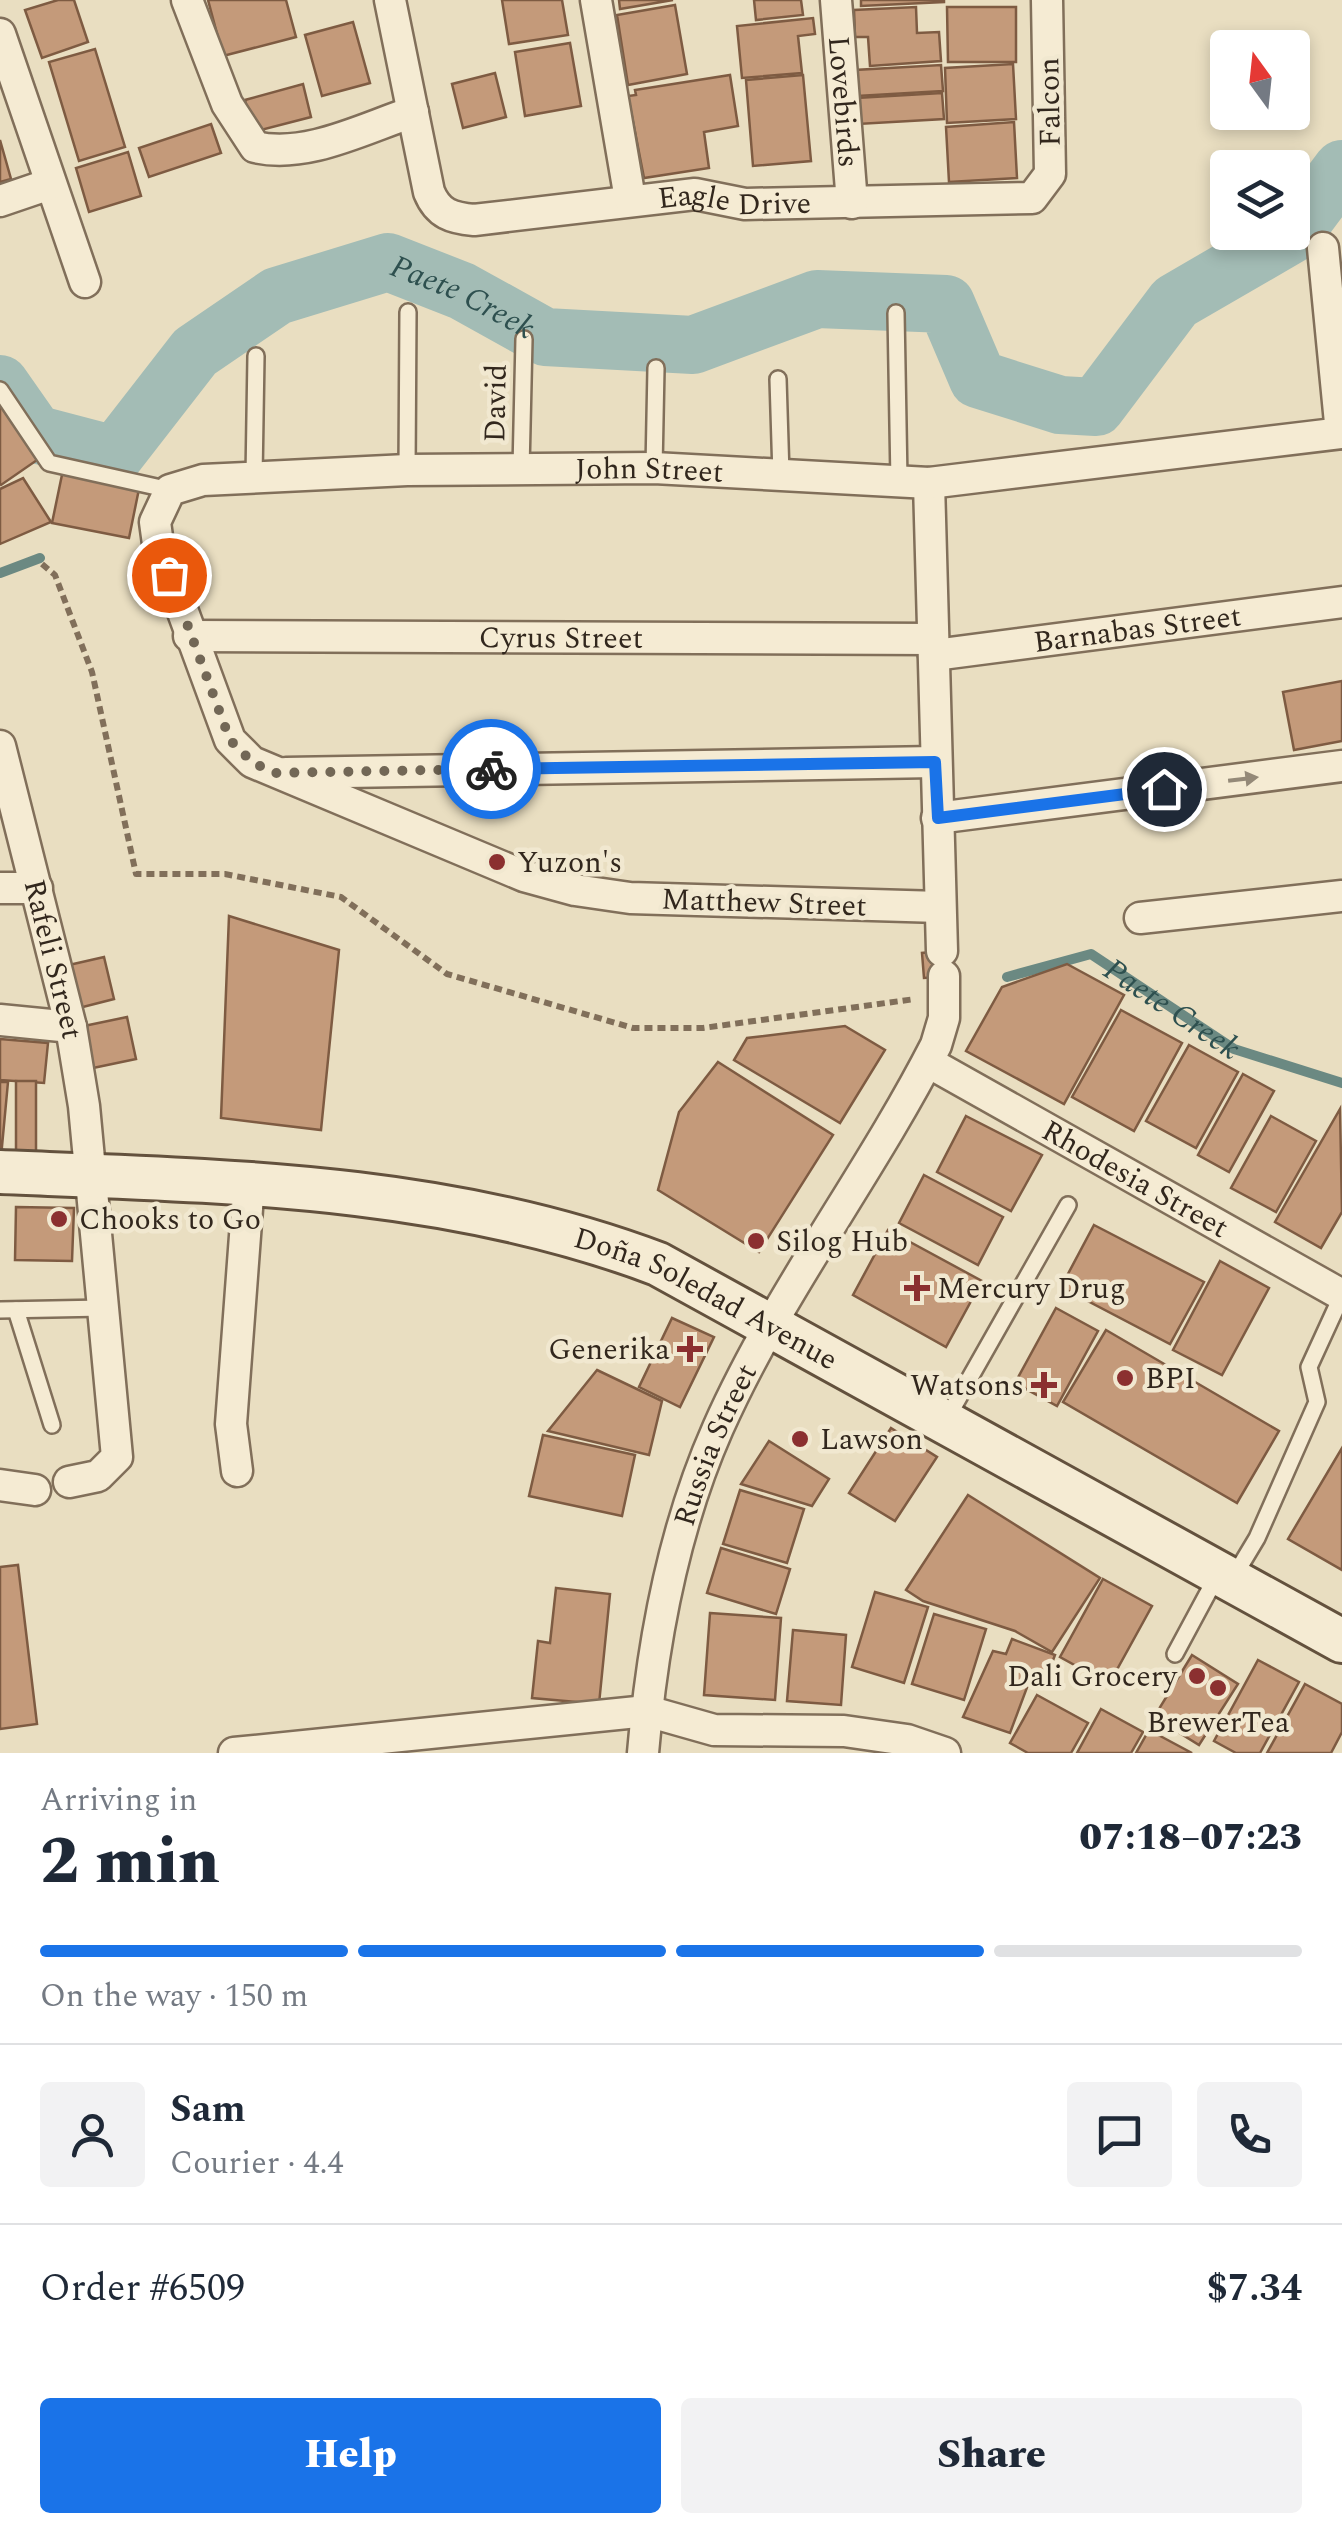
<!DOCTYPE html>
<meta charset="utf-8">
<style>
:root{--surface:#fff;--page:#f2f2f3;--text:#1f2937;--muted:#747a83;--line:#e0e1e3;--accent:#1a73e8}
body{margin:0;font-family:Spectral,serif;background:var(--page);color:var(--text);height:100vh;display:flex;flex-direction:column;font-size:38px;white-space:nowrap}
*{box-sizing:border-box;margin:0}
p{font-size:32px;color:var(--muted)}
.icon{flex:none;width:55px;height:55px;fill:none;stroke:currentColor;stroke-width:2;stroke-linecap:round;stroke-linejoin:round}
.map{position:relative;height:1753px;overflow:hidden}
.side{display:flex;flex-direction:column;background:var(--surface);flex:1}
.side>*{flex:none}
.needle{width:65px;rotate:345deg}
.controls{position:absolute;left:1210px;top:30px;display:grid;gap:20px}
.controls a{display:grid;place-items:center;width:100px;height:100px;border-radius:10px;background:var(--surface);box-shadow:0 5px 15px #0003;font-size:50px}
.pin{position:absolute;display:grid;place-items:center;width:85px;height:85px;color:#fff;margin:-42px;border:5px solid #fff;border-radius:50%;box-shadow:0 2px 10px #0007}
.courier{position:absolute;display:grid;place-items:center;width:100px;height:100px;margin:-50px;border:8px solid #1a73e8;border-radius:50%;background:#fff;color:#222;box-shadow:0 2px 12px #0007}
.summary em{font-style:normal;font-weight:800}
.summary div{display:flex;flex-direction:column-reverse}
.summary{display:flex;align-items:center;justify-content:space-between;height:170px;padding:0 40px}
h1{font-size:65px;font-weight:800;line-height:75px}
.bar{display:grid;grid-template-columns:repeat(4,1fr);gap:15px 10px;align-content:center;height:120px;padding:0 40px}
.bar i{height:12px;border-radius:8px;background:var(--line)}
.bar .selected{background:var(--accent)}
.bar p{grid-column:span 4}
.line{display:flex;align-items:center;gap:25px;padding:0 40px;border-top:2px solid var(--line)}
.line div{flex:1}
.round{display:grid;place-items:center;flex:none;width:105px;height:105px;border-radius:10px;background:var(--page)}
.action{display:flex;gap:20px;margin-top:auto;padding:20px 40px}
.action a{flex:1;height:115px;border-radius:10px;background:var(--accent);color:#fff;font-size:40px;font-weight:800;line-height:115px;text-align:center}
.action a+a{background:var(--page);color:var(--text)}
.map>svg:first-child{display:block}
.lines{fill:none;stroke-linecap:round;stroke-linejoin:round}
.stream{stroke:#6b8982;stroke-width:10}
.river{stroke:#a3bcb5;stroke-width:58}
.building{fill:#c49a7a;stroke:#7e5b42;stroke-width:2.5}
.lane-casing{stroke:#816f5a;stroke-width:20}
.street-casing{stroke:#816f5a;stroke-width:35}
.secondary-casing{stroke:#63513d;stroke-width:48}
.path{stroke:#816f5a;stroke-width:6;stroke-dasharray:8 5;stroke-linecap:butt}
.lane{stroke:#f5ebd3;stroke-width:15}
.street{stroke:#f5ebd3;stroke-width:30}
.secondary{stroke:#f5ebd3;stroke-width:42}
.oneway{fill:#948978}
.done{stroke:#726756;stroke-width:10;stroke-dasharray:0 18}
.route{stroke:#1a73e8;stroke-width:12}
.poi-dot{fill:#8b3030;stroke:#f1e8d0;stroke-width:4}
.labels{text-anchor:middle;stroke-width:9;stroke-linejoin:round;paint-order:stroke}
.street-label{font-size:30px;fill:#32271d;stroke:#f1e8d0}
.poi-label{font-size:30px;fill:#32271d;stroke:#f1e8d0;text-anchor:start}
.water-label{font-size:32px;font-style:italic;fill:#2e504f;stroke:#f1e8d0}
</style>
<div class="map">
<svg width="1342" height="1753" viewBox="0 0 1342 1753">
<rect width="100%" height="100%" fill="#e9dec1"/>
<g class="lines">
<!-- stream -->
<g class="stream">
<path d="M0,573l40,-15"/>
<path id="s1" d="M1007,977l84,-23 143,95 108,34"/>
</g>
<!-- river -->
<path class="river" id="s2" d="M0,384l35,50 80,21 80,-103 82,-56 111,-34 74,29 83,46 148,8 124,-46 129,5 32,75 82,26 36,2 79,-105 119,-69 48,-64"/>
</g>
<!-- building -->
<g class="building">
<path d="M58,0h16l14,42 -46,16 -17,-48z"/>
<path d="M208,0h78l10,37 -73,19z"/>
<path d="M502,0h60l6,35 -59,9z"/>
<path d="M619,0h54l-53,9z"/>
<path d="M754,0h47l2,15 -47,5z"/>
<path d="M861,0h83v2l-83,4z"/>
<path d="M675,5l12,69 -59,11 -11,-70z"/>
<path d="M916,7l1,26 22,-1 2,29 -71,5 -2,-29h-13l-1,-27z"/>
<path d="M947,7h69v55h-68z"/>
<path d="M813,18l2,16 -17,2 4,37 -60,5 -5,-52z"/>
<path d="M353,22l17,61 -48,13 -17,-61z"/>
<path d="M570,43l11,63 -56,10 -10,-64z"/>
<path d="M95,49l30,98 -46,14 -30,-99z"/>
<path d="M1013,64l3,55 -69,4 -2,-55z"/>
<path d="M941,65l2,26 -86,5 -2,-26z"/>
<path d="M495,73l11,44 -43,11 -11,-44z"/>
<path d="M730,75l8,51 -34,6 5,36 -65,10 -16,-82 8,-1 -1,-5z"/>
<path d="M803,75l8,86 -58,5 -7,-86z"/>
<path d="M303,84l8,33 -58,15 -8,-32z"/>
<path d="M942,93l2,26 -86,5 -2,-26z"/>
<path d="M1014,122l3,56 -68,4 -3,-55z"/>
<path d="M211,124l10,29 -72,24 -10,-29z"/>
<path d="M0,140l11,39 -11,3z"/>
<path d="M128,152l13,44 -52,16 -13,-44z"/>
<path d="M0,395l40,63 -39,27 -1,-1z"/>
<path d="M63,470l77,14 -11,54 -77,-15z"/>
<path d="M23,478l28,44 -51,22v-55z"/>
<path d="M1342,681v60l-48,9 -11,-58z"/>
<path d="M229,916l110,34 -18,180 -100,-12z"/>
<path d="M953,950l2,26 -31,2 -2,-25z"/>
<path d="M104,957l10,42 -35,9 -10,-43z"/>
<path d="M1067,964l57,31 -60,109 -98,-53 36,-64z"/>
<path d="M1121,1010l61,33 -48,88 -62,-34z"/>
<path d="M127,1017l9,42 -43,9 -9,-42z"/>
<path d="M845,1026l40,24 -45,73 -106,-63 13,-22z"/>
<path d="M0,1039l48,4 -4,40 -44,-3z"/>
<path d="M1189,1045l49,27 -42,76 -50,-27z"/>
<path d="M718,1062l115,73 -74,117 -101,-62 21,-78z"/>
<path d="M1243,1074l31,17 -45,81 -31,-17z"/>
<rect x="16" y="1081" width="20" height="71"/>
<path d="M0,1082h8l-7,75h-1z"/>
<path d="M1340,1109l2,103 -21,36 -46,-26z"/>
<path d="M966,1116l76,39 -31,56 -74,-39z"/>
<path d="M1271,1116l45,25 -40,71 -45,-24z"/>
<path d="M924,1175l79,42 -25,48 -79,-42z"/>
<path d="M16,1207l58,1 -2,53 -57,-1z"/>
<path d="M1094,1225l110,57 -34,62 -109,-57z"/>
<path d="M888,1230l94,51 -36,66 -93,-52z"/>
<path d="M1220,1261l49,27 -47,87 -49,-25z"/>
<path d="M1056,1308l42,23 -41,75 -42,-23z"/>
<path d="M672,1318l42,19 -34,70 -41,-20z"/>
<path d="M1106,1330l173,101 -42,72 -174,-101z"/>
<path d="M597,1370l65,31 -13,54 -101,-24z"/>
<path d="M891,1428l46,29 -42,64 -46,-28z"/>
<path d="M543,1435l92,20 -13,61 -93,-20z"/>
<path d="M769,1441l60,38 -17,27 -71,-22z"/>
<path d="M1342,1448v122l-54,-31z"/>
<path d="M740,1490l64,19 -17,54 -64,-19z"/>
<path d="M968,1495l132,83 -48,74 -37,-21 -92,-30 -17,-11z"/>
<path d="M721,1548l69,21 -14,45 -69,-21z"/>
<path d="M18,1565l19,159 -37,5v-162z"/>
<path d="M1103,1579l49,27 -43,78 -49,-27z"/>
<path d="M556,1588l54,6 -11,110 -67,-6 6,-57 12,2z"/>
<path d="M875,1592l53,15 -24,76 -52,-16z"/>
<path d="M710,1613l71,5 -6,82 -71,-5z"/>
<path d="M934,1614l52,15 -22,71 -52,-16z"/>
<path d="M793,1630l53,5 -5,70 -54,-4z"/>
<path d="M1012,1639l43,16 -12,32 -14,-5 -19,51 -47,-16 30,-66 13,3z"/>
<path d="M1192,1655l46,29 -39,61 -45,-28z"/>
<path d="M1258,1660l41,22 -39,71h-24l-22,-12z"/>
<path d="M1305,1684l37,20v28l-11,21h-64z"/>
<path d="M1037,1695l51,28 -17,30h-43l-18,-10z"/>
<path d="M1101,1709l42,23 -12,21h-54z"/>
<path d="M1149,1730l43,23h-56z"/>
</g>
<g class="lines">
<defs>
<g id="lane">
<path d="M896,313l3,168"/>
<path d="M778,379l3,96"/>
<path d="M0,390l49,73 121,27"/>
<path d="M654,468l2,-100"/>
<path d="M521,469l3,-130"/>
<path d="M407,470l1,-158"/>
<path d="M254,477l2,-121"/>
<path d="M0,1310l104,-2"/>
<path d="M16,1310l36,115"/>
<path d="M946,1420l122,-215"/>
<path d="M1233,1578l24,-40 60,-136 -8,-35 33,-72"/>
<path d="M1175,1654l43,-80"/>
</g>
<g id="street">
<path d="M187,0l40,104 28,43c52,12 109,-19 158,-35"/>
<path id="s3" d="M390,0l39,192c9,22 23,26 45,28l221,-26 50,10 287,-6 18,-24 -3,-174"/>
<path d="M596,0l34,199"/>
<path id="s4" d="M836,0l16,203"/>
<path d="M0,34l85,248"/>
<path d="M0,201l50,-17"/>
<path d="M1323,248l18,185"/>
<path d="M929,483l13,468"/>
<path id="s5" d="M189,636l744,3"/>
<path id="s6" d="M934,655l408,-53"/>
<path id="s7" d="M0,746l71,281 13,79 33,351 -19,19 -29,6"/>
<path d="M286,773l649,-11"/>
<path d="M937,818l405,-52"/>
<path d="M0,888h37"/>
<path id="s8" d="M940,907l-310,-9 -55,-8 -51,-14 -272,-114 -22,-22 -72,-196 -3,-22 15,-32 33,-10 204,-10 247,-2 275,15 413,-50"/>
<path d="M1140,918l202,-22"/>
<path d="M0,1020l71,7"/>
<path id="s9" d="M928,1062l414,233"/>
<path d="M237,1471l-6,-47 18,-242"/>
<path d="M0,1485l35,5"/>
<path d="M234,1753l413,-42 67,19 130,1 63,9 38,13"/>
<path id="s10" d="M643,1753c9,-108 31,-226 75,-325 60,-135 151,-252 218,-383l8,-27v-42"/>
</g>
<g id="secondary">
<path id="s11" d="M0,1172c222,9 447,12 658,92l684,377"/>
</g>
</defs>
<!-- lane casing -->
<use href="#lane" class="lane-casing"/>
<!-- street casing -->
<use href="#street" class="street-casing"/>
<!-- secondary casing -->
<use href="#secondary" class="secondary-casing"/>
<!-- path -->
<path class="path" d="M42,564l13,11 37,97 44,202h89l116,23 106,77 186,54h70l212,-29"/>
<!-- lane -->
<use href="#lane" class="lane"/>
<!-- street -->
<use href="#street" class="street"/>
<!-- secondary -->
<use href="#secondary" class="secondary"/>
</g>
<!-- one-way arrows -->
<defs><path id="oneway-solid" d="M-6-.8H1V-3.2L6.5 0L1 3.2V.8H-6Z" transform="scale(2.5)"/></defs>
<use class="oneway" href="#oneway-solid" transform="translate(1243 779) rotate(-7)"/>
<g class="lines">
<!-- done -->
<path class="done" d="M169,575l61,165 22,22 22,11 217,-4"/>
<!-- route -->
<path class="route" d="M491,769l444,-7 3,56 226,-29"/>
</g>
<!-- markers -->
<g class="poi-dot">
<circle cx="497" cy="862" r="10"/>
<circle cx="59" cy="1219" r="10"/>
<circle cx="756" cy="1241" r="10"/>
<path d="M912 1273h10v10h10v10h-10v10h-10v-10h-10v-10h10z"/>
<path d="M685 1334h10v10h10v10h-10v10h-10v-10h-10v-10h10z"/>
<circle cx="1125" cy="1378" r="10"/>
<path d="M1039 1370h10v10h10v10h-10v10h-10v-10h-10v-10h10z"/>
<circle cx="800" cy="1439" r="10"/>
<circle cx="1197" cy="1676" r="10"/>
<circle cx="1218" cy="1688" r="10"/>
</g>
<g class="labels">
<!-- street labels -->
<g class="street-label">
<text dy="10" stroke="none"><textPath href="#s4" startOffset="102">Lovebirds</textPath></text>
<text transform="translate(1049 102) rotate(-91)" y="10">Falcon</text>
<text dy="10" stroke="none"><textPath href="#s3" startOffset="515">Eagle Drive</textPath></text>
<text transform="translate(495 403) rotate(-89)" y="10">David</text>
<text dy="10" stroke="none"><textPath href="#s8" startOffset="1492">John Street</textPath></text>
<text dy="10" stroke="none"><textPath href="#s6" startOffset="205">Barnabas Street</textPath></text>
<text dy="10" stroke="none"><textPath href="#s5" startOffset="372">Cyrus Street</textPath></text>
<text transform="translate(764 902) rotate(2)" y="10">Matthew Street</text>
<text dy="10" stroke="none"><textPath href="#s7" startOffset="220">Rafeli Street</textPath></text>
<text dy="10" stroke="none"><textPath href="#s9" startOffset="238">Rhodesia Street</textPath></text>
<text dy="10" stroke="none"><textPath href="#s11" startOffset="725">Doña Soledad Avenue</textPath></text>
<text dy="10" stroke="none"><textPath href="#s10" startOffset="318">Russia Street</textPath></text>
</g>
<!-- poi labels -->
<g class="poi-label">
<text x="517" y="872">Yuzon's</text>
<text x="79" y="1229">Chooks to Go</text>
<text x="776" y="1251">Silog Hub</text>
<text x="937" y="1298">Mercury Drug</text>
<text x="670" y="1359" text-anchor="end">Generika</text>
<text x="1145" y="1388">BPI</text>
<text x="1024" y="1395" text-anchor="end">Watsons</text>
<text x="820" y="1449">Lawson</text>
<text x="1177" y="1686" text-anchor="end">Dali Grocery</text>
<text x="1218" y="1732" text-anchor="middle">BrewerTea</text>
</g>
<!-- water labels -->
<g class="water-label">
<text dy="11" stroke="none"><textPath href="#s2" startOffset="572">Paete Creek</textPath></text>
<text dy="11" stroke="none"><textPath href="#s1" startOffset="185">Paete Creek</textPath></text>
</g>
</g>
</svg>
<div class="controls">
<a><svg class="needle" viewBox="-14 -14 28 28"><path d="M0-13l5 13h-10z" fill="#e53935"/><path d="M0 13l5-13h-10z" fill="#747a83"/></svg></a>
<a><svg class="icon" aria-label="layers" viewBox="0 0 24 24"><path d="M12 4l9 5-9 5-9-5zM3 14l9 5 9-5"/></svg></a>
</div>
<div class="pin" style="left:169px;top:575px;background:#ea580c"><svg class="icon" aria-label="bag" viewBox="0 0 24 24"><path d="M5 8h14l-1 12H6zM9 8a3 3 0 0 1 6 0"/></svg></div>
<div class="pin" style="left:1164px;top:789px;background:#1f2937"><svg class="icon" aria-label="home" viewBox="0 0 24 24"><path d="M3 11l9-7 9 7M6 9v11h12V9"/></svg></div>
<div class="courier" style="left:491px;top:769px"><svg class="icon" aria-label="bike" viewBox="0 0 24 24"><circle cx="6" cy="16" r="4"/><circle cx="18" cy="16" r="4"/><path d="M6 16l4-8h5l3 8M10 8l3 8H6M13 5h3"/></svg></div>
</div>
<section class="side">
<div class="summary"><div><h1>2 min</h1><p>Arriving in</p></div><em>07:18–07:23</em></div>
<div class="bar"><i class="selected"></i><i class="selected"></i><i class="selected"></i><i></i><p>On the way · 150 m</p></div>
<div class="line" style="height:180px"><a class="round"><svg class="icon" aria-label="person" viewBox="0 0 24 24"><circle cx="12" cy="8" r="4"/><path d="M4 21q1-7 8-7t8 7"/></svg></a><div><b>Sam</b><p>Courier · 4.4</p></div><a class="round"><svg class="icon" aria-label="chat" viewBox="0 0 24 24"><path d="M4 5h16v11H9l-5 4z"/></svg></a><a class="round"><svg class="icon" aria-label="phone" viewBox="0 0 24 24"><path d="M5 4h4l2 5-3 2q2 4 5 5l2-3 5 2v4C11 20 4 13 5 4z"/></svg></a></div>
<div class="line" style="height:130px"><div>Order #6509</div><b>$7.34</b></div>
<div class="action"><a>Help</a><a>Share</a></div>
</section>
